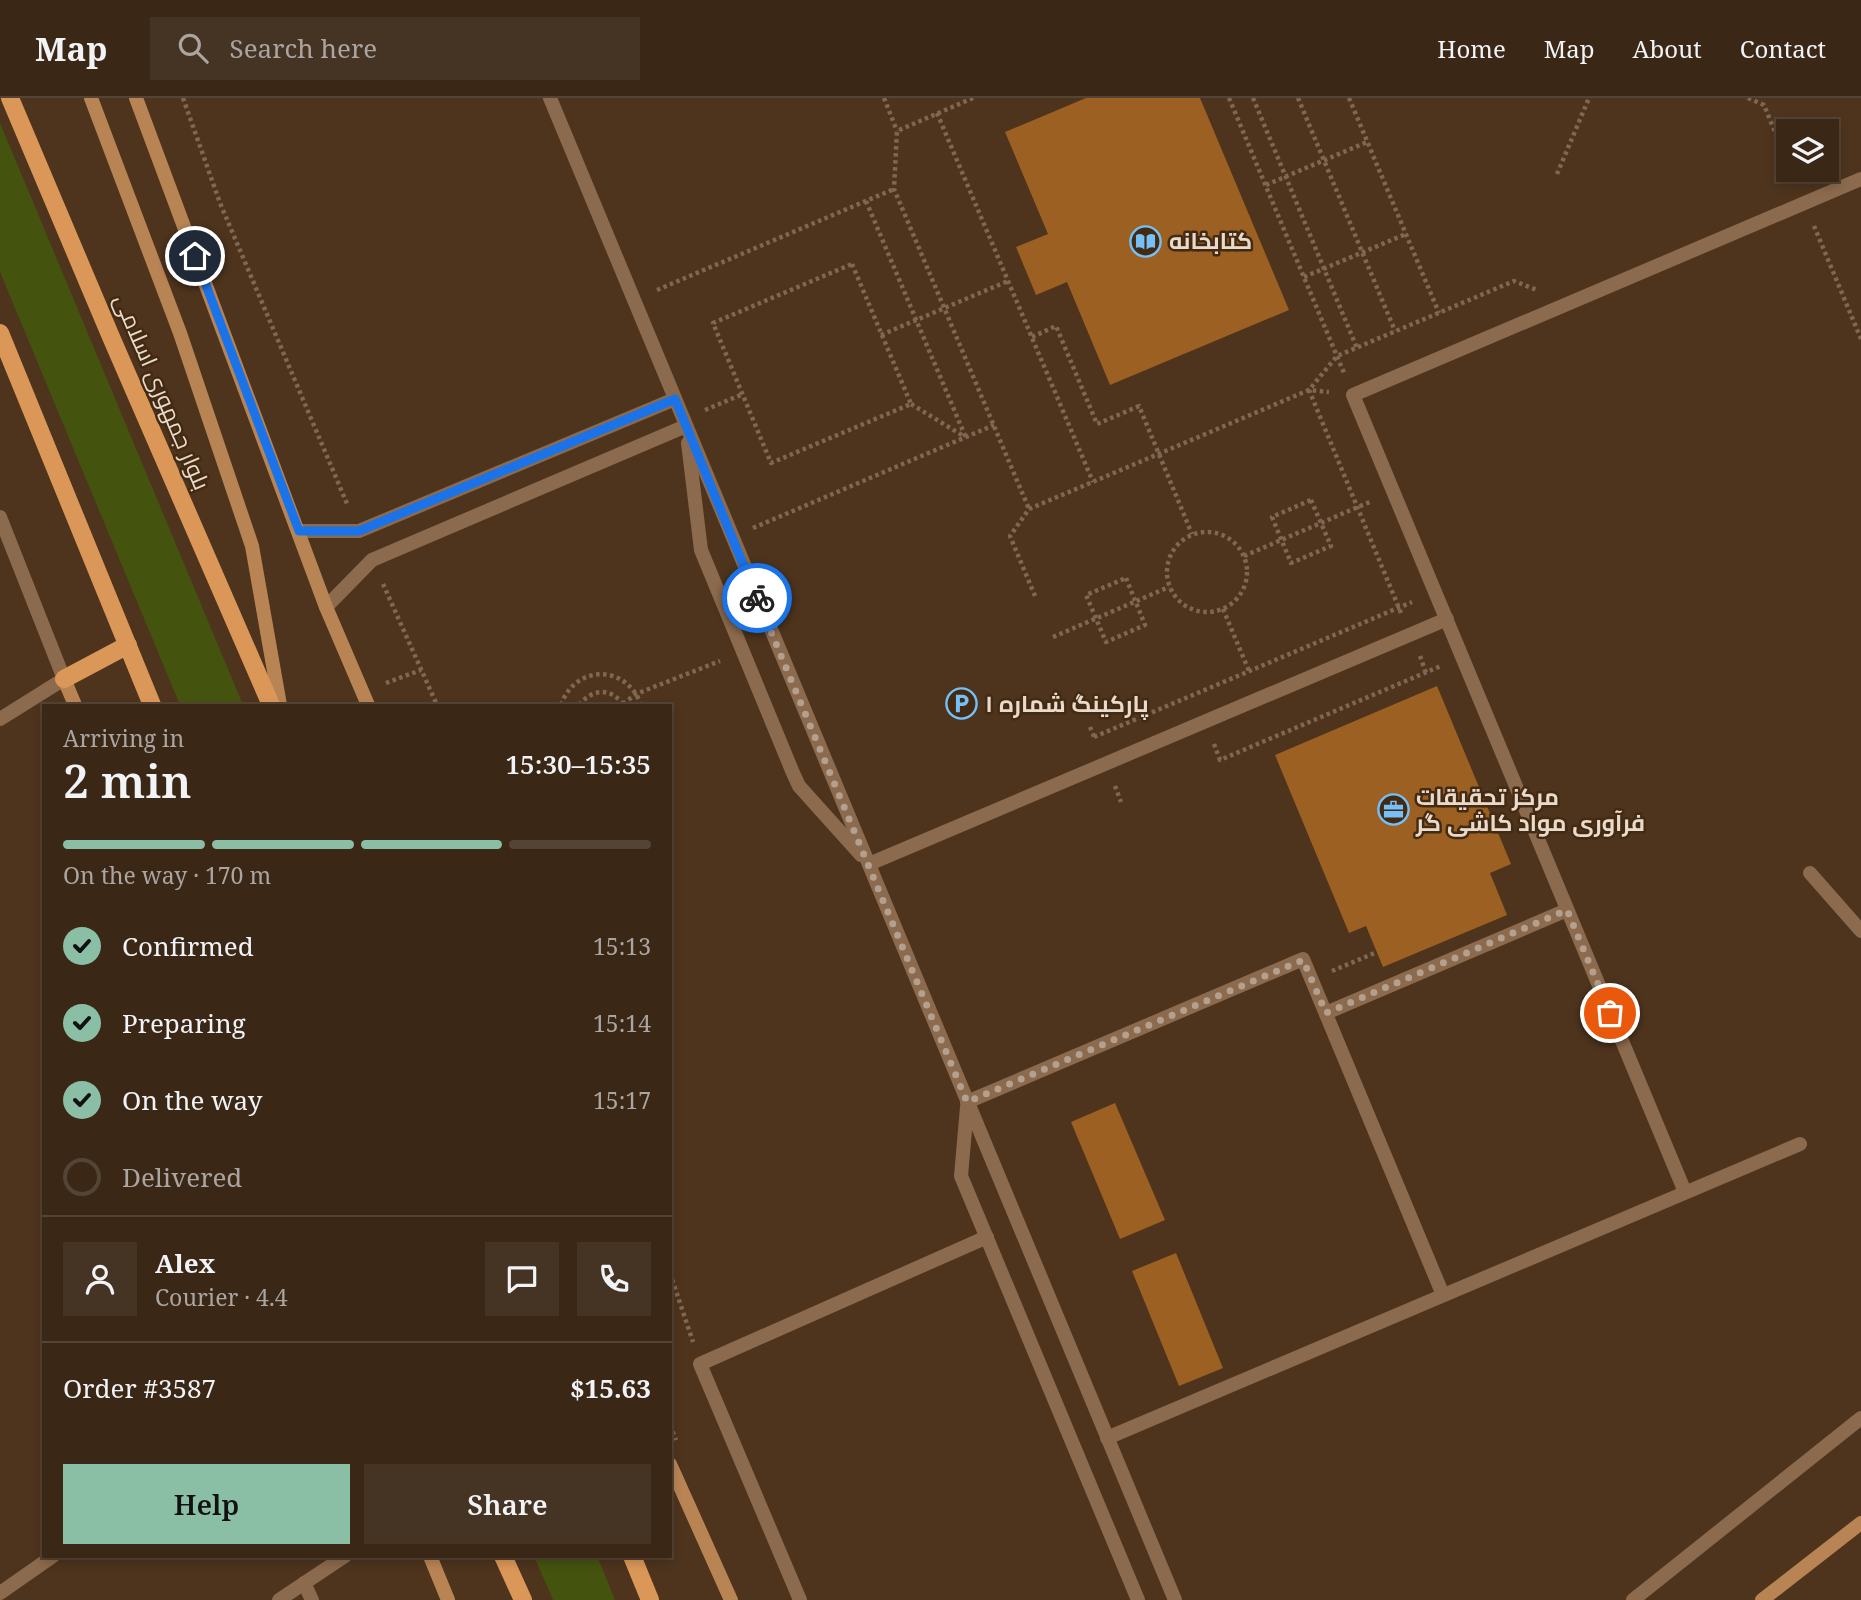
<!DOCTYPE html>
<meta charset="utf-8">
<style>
:root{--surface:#3a2716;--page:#453323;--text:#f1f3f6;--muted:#aba5a1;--line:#544435;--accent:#8abfa5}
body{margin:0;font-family:"Noto Serif",Cairo,serif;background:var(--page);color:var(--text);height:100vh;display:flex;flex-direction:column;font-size:26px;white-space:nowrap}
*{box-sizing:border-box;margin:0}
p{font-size:23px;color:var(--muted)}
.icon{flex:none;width:38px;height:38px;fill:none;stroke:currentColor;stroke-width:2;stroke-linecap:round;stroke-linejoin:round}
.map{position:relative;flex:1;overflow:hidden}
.panel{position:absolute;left:42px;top:606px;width:630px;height:854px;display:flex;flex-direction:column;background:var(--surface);border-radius:0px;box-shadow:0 4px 10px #0003,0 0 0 2px var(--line)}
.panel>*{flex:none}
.fabs{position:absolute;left:1776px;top:21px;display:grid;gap:14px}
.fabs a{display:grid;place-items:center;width:63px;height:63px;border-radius:0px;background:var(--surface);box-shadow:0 4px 10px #0003,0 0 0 2px var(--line);font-size:35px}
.pin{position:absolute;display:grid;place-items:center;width:60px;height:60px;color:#fff;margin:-30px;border:4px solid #fff;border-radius:50%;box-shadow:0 2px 7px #0007}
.courier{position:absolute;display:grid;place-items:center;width:70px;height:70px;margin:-35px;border:5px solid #1a73e8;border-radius:50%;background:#fff;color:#222;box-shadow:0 2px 9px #0007}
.headline em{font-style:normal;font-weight:600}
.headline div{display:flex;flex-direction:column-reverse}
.headline{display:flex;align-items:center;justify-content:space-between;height:119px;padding:0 21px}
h1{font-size:46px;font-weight:600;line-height:52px}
.bar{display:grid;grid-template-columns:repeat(4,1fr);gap:10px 7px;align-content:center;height:84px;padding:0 21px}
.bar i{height:9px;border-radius:5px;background:var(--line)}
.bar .active{background:var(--accent)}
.bar p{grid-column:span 4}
.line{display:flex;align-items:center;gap:18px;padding:0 21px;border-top:2px solid var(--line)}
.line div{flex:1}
.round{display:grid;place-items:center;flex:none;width:74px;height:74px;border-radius:0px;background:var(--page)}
ol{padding:0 21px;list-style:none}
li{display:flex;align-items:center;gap:21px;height:77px}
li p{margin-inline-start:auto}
li .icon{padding:7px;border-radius:50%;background:var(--accent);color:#111;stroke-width:4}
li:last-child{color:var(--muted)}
li i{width:38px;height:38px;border:4px solid var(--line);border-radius:50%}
.action{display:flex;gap:14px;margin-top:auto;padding:14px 21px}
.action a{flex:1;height:80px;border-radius:0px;background:var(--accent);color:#111;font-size:28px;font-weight:600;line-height:80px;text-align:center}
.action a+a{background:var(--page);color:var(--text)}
header{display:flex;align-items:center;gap:42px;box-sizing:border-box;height:98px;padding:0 35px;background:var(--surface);border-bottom:2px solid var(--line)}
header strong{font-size:33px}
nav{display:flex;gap:38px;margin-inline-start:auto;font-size:24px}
.search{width:490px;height:63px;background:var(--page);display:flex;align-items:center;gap:18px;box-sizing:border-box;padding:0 24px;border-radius:0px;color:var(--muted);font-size:26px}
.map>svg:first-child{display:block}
.green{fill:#44540f}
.building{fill:#9b6022}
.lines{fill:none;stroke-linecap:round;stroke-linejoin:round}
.path{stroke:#7e6753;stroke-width:4.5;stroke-dasharray:3.5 3.5;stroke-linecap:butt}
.lane{stroke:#8c6a4d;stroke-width:14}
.street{stroke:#8c6a4d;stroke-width:14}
.secondary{stroke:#b98454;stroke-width:14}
.primary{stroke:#db9758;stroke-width:18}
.done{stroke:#b3a08f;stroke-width:7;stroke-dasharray:0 12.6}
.route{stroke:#1a73e8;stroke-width:9}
.labels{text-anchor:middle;stroke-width:5;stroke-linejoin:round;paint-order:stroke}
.poi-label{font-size:23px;font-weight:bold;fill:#eadacc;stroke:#432a12;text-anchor:start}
.street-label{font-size:23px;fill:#eadacc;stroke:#432a12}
</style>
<header>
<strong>Map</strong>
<div class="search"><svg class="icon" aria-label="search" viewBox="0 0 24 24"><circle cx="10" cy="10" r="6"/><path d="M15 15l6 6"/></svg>Search here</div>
<nav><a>Home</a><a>Map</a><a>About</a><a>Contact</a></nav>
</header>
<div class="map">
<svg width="1861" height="1502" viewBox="0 0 1861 1502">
<rect width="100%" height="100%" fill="#4e341d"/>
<!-- green -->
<g class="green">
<path d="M0,25l243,582h-63l-180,-433z"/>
<path d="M534,1458h63l18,44h-62z"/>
</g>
<!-- building -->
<g class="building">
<path d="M1086,0h114l89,212 -179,75 -43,-103 -31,13 -20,-48 32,-13 -43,-102z"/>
<path d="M1437,588l74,178 -21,9 17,42 -124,52 -17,-41 -17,7 -74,-178z"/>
<path d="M1115,1005l50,117 -45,19 -49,-117z"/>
<path d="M1176,1155l47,115 -44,18 -47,-115z"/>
</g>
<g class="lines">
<!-- path -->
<g class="path">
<path d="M183,0l37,105 128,303"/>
<path d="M884,0l13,33"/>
<path d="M973,0l-76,33 -3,58 135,320"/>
<path d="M1229,0l115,275"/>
<path d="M1253,0l104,250"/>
<path d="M1298,0l97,233"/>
<path d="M1349,0l90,215"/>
<path d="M1748,0l16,7 24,59"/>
<path d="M937,15l156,369"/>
<path d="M1791,72l4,10"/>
<path d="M1557,76l32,-76"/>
<path d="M1266,87l101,-43"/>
<path d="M866,103l100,237"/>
<path d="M1814,128l47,113"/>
<path d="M852,166l59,140 -140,59 -58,-140z"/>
<path d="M1304,179l102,-43"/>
<path d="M657,192l237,-101"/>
<path d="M881,237l127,-54"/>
<path d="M1032,239l24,-11 41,98 42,-18 53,128"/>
<path d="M911,306l54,33"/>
<path d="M705,312l38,-16"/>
<path d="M1311,402l20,46 -40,17 -19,-46z"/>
<path d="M753,430l241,-103"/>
<circle cx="1207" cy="474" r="40"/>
<path d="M1244,458l128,-55"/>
<path d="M1126,480l19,47 -39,17 -20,-47z"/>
<path d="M383,486l54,121"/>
<path d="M1035,498l-25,-60 19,-27 280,-119 20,2"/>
<path d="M1223,511l26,62"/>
<path d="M1401,515l-92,-223 28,-34 177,-75 23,9"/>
<path d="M1053,539l116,-50"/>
<path d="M1420,558l6,17"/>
<path d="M386,585l35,-13"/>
<path d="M623,606l13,-10 84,-33"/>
<path d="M561,607c14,-41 66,-41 80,0"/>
<path d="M579,607c13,-16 31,-18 44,-1"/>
<path d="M1090,629l5,12"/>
<path d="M1094,639l318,-135"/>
<path d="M1214,646l6,16 221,-94"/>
<path d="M1115,688l6,16"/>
<path d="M1332,873l45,-19"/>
<path d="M670,1175l23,69"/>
<path d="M670,1327l6,15"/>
</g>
<!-- lane -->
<g class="lane">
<path d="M550,0l625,1502"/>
<path d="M688,345l13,107 92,223 6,13 62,69"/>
<path d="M299,433h60l316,-132"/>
<path d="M326,509l46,-47 314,-134"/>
<path d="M869,766l578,-245"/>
<path d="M1810,775l51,58"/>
<path d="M1326,915l241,-103"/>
<path d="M967,1004l336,-143 140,336"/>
<path d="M967,1009l-6,69 177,424"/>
<path d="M1685,1094l-332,-797 508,-216"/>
<path d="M1107,1340l693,-294"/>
<path d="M800,1502l-100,-236 287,-127"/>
<path d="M1633,1502l228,-182"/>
</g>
<!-- street -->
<g class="street">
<path d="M0,419l64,162 -64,40"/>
<path d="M304,1485l8,17"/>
<path d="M0,1495l53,-37"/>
<path d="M279,1502l66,-44"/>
</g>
<!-- secondary -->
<g class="secondary">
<path d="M91,0l89,235 72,213 28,159"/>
<path d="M136,0l190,509 42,98"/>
<path d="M64,581l11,26"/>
<path d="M670,1366l61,136"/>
<path d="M430,1458l18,44"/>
<path d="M1762,1502l99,-77"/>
</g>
<!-- primary -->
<g class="primary">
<path d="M10,0l101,239 160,368"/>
<path d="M0,235l152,372"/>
<path d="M64,581l64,-34"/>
<path d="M503,1458l20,44"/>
<path d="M632,1458l18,44"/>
</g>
</g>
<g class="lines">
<!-- done -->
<path class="done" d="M757,500l210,504 336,-142 23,53 241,-103 43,103"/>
<!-- route -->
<path class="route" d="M195,158l104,275h60l316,-132 82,199"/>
</g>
<!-- icons -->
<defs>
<symbol id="library-ring" viewBox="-11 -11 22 22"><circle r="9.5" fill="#432a12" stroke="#76c0f7" stroke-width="1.5"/><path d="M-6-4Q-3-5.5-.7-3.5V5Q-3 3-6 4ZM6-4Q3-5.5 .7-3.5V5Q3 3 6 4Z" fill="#76c0f7"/></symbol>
<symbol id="parking-ring" viewBox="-11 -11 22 22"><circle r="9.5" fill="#432a12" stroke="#76c0f7" stroke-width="1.5"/><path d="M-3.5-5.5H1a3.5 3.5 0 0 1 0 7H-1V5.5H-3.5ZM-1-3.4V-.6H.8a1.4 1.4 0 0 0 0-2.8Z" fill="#76c0f7"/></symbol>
<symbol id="office-ring" viewBox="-11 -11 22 22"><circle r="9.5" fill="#432a12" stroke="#76c0f7" stroke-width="1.5"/><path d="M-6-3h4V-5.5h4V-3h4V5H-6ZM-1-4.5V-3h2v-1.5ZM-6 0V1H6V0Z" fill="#76c0f7"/></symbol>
</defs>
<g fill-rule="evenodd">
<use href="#library-ring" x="1128" y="126" width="35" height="35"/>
<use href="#parking-ring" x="944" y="588" width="35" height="35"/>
<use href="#office-ring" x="1376" y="694" width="35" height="35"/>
</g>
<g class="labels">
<!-- poi labels -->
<g class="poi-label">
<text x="1169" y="151">کتابخانه</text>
<text x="985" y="614">پارکینگ شماره ۱</text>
<text x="1416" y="707">مرکز تحقیقات<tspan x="1416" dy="26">فرآوری مواد کاشی گر</tspan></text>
</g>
<!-- street labels -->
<g class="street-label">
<text transform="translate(162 294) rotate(67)" y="8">بلوار جمهوری اسلامی</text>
</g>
</g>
</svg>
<div class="fabs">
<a><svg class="icon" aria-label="layers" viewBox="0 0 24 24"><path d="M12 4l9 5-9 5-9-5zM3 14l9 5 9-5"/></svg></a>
</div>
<div class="pin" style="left:1610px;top:915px;background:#ea580c"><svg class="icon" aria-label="bag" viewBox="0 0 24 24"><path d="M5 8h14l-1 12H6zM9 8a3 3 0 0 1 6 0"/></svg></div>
<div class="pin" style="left:195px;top:158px;background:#1f2937"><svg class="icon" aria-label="home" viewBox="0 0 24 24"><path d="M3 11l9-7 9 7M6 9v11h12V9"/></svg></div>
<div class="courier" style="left:757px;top:500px"><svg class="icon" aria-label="bike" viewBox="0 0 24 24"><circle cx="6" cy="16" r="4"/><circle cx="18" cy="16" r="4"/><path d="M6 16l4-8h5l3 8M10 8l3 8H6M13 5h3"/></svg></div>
<section class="panel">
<div class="headline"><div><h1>2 min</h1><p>Arriving in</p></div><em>15:30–15:35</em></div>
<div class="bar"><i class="active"></i><i class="active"></i><i class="active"></i><i></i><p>On the way · 170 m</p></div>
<ol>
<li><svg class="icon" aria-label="check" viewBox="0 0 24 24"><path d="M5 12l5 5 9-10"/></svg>Confirmed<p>15:13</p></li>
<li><svg class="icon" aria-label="check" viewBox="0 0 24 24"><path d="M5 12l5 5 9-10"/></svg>Preparing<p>15:14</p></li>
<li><svg class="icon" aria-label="check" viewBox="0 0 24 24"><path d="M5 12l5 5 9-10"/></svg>On the way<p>15:17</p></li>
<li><i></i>Delivered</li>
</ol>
<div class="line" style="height:126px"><a class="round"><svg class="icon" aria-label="person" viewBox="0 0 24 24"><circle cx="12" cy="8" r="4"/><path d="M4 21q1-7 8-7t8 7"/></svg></a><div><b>Alex</b><p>Courier · 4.4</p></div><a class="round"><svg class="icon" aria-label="chat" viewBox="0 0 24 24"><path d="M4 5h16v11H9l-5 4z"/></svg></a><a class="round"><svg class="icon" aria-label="phone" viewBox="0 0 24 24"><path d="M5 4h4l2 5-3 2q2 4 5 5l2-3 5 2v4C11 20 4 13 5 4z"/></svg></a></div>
<div class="line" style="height:91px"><div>Order #3587</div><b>$15.63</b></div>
<div class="action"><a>Help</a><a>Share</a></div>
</section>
</div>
